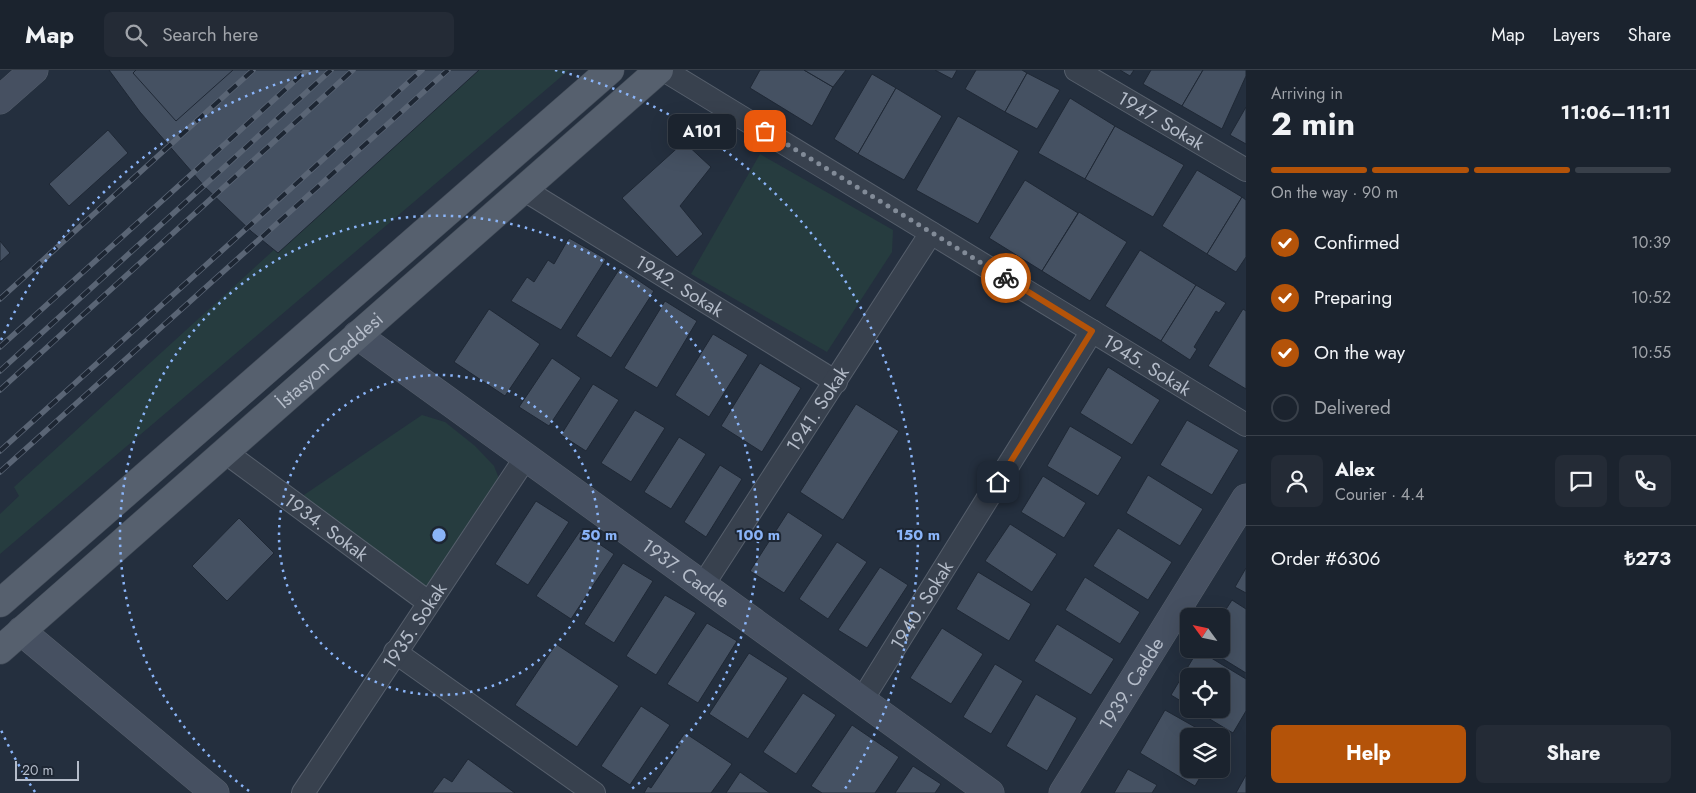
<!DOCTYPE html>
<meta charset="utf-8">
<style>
:root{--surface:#1b232e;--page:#242b36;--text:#f1f3f6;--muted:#a0a4aa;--line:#39404a;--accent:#b45309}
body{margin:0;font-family:Jost,sans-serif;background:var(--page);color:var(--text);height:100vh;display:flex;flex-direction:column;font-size:19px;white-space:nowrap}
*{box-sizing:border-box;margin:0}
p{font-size:16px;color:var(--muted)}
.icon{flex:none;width:28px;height:28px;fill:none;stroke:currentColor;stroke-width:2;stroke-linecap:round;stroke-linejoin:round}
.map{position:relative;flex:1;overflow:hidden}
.panel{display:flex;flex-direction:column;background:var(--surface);width:450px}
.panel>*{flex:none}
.needle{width:32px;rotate:303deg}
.tools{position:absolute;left:1180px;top:538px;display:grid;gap:10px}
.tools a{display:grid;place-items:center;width:50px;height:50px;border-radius:8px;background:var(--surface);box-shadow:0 5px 20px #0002,0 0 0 1px var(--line);font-size:25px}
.scale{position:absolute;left:15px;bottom:12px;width:64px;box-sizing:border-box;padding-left:5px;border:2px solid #b4bcc9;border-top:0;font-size:14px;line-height:18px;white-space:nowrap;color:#b4bcc9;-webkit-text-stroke:4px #1d2633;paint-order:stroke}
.pin{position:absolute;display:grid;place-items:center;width:42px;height:42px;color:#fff;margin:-21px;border-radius:10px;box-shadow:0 2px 8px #0006}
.courier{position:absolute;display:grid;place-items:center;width:50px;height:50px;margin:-25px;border:4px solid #b45309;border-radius:50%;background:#fff;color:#222;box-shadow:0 1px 6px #0007}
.bubble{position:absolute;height:35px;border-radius:8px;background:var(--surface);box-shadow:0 5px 20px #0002,0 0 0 1px var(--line);font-size:16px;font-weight:700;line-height:35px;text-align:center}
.summary em{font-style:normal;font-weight:700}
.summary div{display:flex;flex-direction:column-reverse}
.summary{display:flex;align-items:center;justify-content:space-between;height:85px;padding:0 25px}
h1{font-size:32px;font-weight:700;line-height:38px}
.bar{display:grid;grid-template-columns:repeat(4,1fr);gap:8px 5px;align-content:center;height:60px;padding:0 25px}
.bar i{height:6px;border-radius:4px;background:var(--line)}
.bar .current{background:var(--accent)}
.bar p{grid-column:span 4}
.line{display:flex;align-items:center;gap:12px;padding:0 25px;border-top:1px solid var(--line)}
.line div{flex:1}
.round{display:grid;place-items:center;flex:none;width:52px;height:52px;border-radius:8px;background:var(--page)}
ol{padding:0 25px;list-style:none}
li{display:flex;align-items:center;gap:15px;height:55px}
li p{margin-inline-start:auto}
li .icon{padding:5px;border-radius:50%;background:var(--accent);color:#fff;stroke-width:4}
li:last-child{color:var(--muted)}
li i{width:28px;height:28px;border:2px solid var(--line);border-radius:50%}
.primary-button{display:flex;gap:10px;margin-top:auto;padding:10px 25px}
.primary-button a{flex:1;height:58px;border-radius:8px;background:var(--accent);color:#fff;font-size:20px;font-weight:700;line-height:58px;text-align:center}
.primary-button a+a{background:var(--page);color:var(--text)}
header{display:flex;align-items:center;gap:30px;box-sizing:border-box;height:70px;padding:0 25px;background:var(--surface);border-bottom:1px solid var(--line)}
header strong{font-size:24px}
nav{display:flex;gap:28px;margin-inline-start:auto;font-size:18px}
.search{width:350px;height:45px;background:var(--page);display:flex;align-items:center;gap:12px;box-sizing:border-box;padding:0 18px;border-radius:8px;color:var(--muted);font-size:19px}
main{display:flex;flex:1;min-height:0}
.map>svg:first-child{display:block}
.green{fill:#263c3f}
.building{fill:#455162;stroke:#1f2835}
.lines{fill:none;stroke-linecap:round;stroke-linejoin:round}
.street-casing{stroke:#565f6c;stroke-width:24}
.secondary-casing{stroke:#565f6c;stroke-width:29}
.primary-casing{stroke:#414a57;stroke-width:29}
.street{stroke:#38414e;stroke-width:22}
.secondary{stroke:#465061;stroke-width:28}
.primary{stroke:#56606e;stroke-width:28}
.rail-casing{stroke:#5a6575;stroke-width:5.5}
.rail{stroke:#1d2633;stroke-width:4;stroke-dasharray:11;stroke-linecap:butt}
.done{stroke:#828b98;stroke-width:5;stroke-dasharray:0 9}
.route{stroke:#b45309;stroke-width:6}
.ring{fill:none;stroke:#8ab4f8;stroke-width:2.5;stroke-dasharray:2.5 5}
.labels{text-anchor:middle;stroke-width:4;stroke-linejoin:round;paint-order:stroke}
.street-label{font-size:19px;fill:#b4bcc9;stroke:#1d2633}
.centre{fill:#8ab4f8;stroke:#1d2633;stroke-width:2.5}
.ring-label{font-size:15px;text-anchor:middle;font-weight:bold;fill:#8ab4f8;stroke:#1d2633;stroke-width:4;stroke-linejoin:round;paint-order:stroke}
</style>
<header>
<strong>Map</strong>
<div class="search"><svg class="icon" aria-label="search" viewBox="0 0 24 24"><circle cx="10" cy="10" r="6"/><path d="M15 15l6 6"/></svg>Search here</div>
<nav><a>Map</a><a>Layers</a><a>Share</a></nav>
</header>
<main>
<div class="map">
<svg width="1246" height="723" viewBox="0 0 1246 723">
<rect width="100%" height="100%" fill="#242f3e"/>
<!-- green -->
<g class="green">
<path d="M471,0h98l-569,484v-40l19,-18 -5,-9z"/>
<path d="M760,84l133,76 -1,22 -65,100 -136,-78z"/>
<path d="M422,345l23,7 30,24 19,20 6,15 -74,111 -128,-93z"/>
</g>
<!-- building -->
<g class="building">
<path d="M109,0h370l-201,183 -26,-21 -47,-45 -65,-75z"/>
<path d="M136,0h97l-57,51 -43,-48z"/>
<path d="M760,0h44l29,17 -21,39 -62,-38z"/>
<path d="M804,0h42l-13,17z"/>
<path d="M935,0h22l-5,9z"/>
<path d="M976,0h46l5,3 -22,39 -40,-23z"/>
<path d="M1120,0h14l-4,6z"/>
<path d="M1151,0h52l-21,36 -39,-22z"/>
<path d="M1203,0h43v6l-24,53 -40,-23z"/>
<path d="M1027,3l33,17 -23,39 -32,-17z"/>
<path d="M872,4l24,14 -38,66 -24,-15z"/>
<path d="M896,18l46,28 -38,64 -46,-26z"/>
<path d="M1070,28l45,28 -30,53 -47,-26z"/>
<path d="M1246,37v37l-16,-9z"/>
<path d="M958,46l61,35 -41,73 -62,-34z"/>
<path d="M1115,56l69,39 -31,52 -68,-38z"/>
<path d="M108,60l20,23 -59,53 -20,-22z"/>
<path d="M684,72l27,25 -31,39 23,28 -26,23 -55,-59z"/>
<path d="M1197,100l45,27 -35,57 -45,-28z"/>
<path d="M1025,110l53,33 -36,58 -53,-33z"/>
<path d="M1242,127l4,3v57l-10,15 -29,-18z"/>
<path d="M1079,142l48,30 -37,59 -48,-30z"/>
<path d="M569,168l37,21 -45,71 -50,-29 16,-24 7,5 14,-22 6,4z"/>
<path d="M0,171l10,12 -10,9z"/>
<path d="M1140,180l56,35 -35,56 -56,-35z"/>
<path d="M620,198l34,23 -43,67 -35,-22z"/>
<path d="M1196,215l30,18 -7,10 -3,-2 -22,36 3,2 -7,11 -29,-19z"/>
<path d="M665,231l32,20 -40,67 -33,-20z"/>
<path d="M489,239l51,35 -35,52 -51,-34z"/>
<path d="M1243,239l3,2v78l-38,-23z"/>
<path d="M713,264l35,21 -39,62 -34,-22z"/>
<path d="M552,288l29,20 -32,48 -30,-19z"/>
<path d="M760,293l41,25 -39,64 -41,-26z"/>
<path d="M1108,297l52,33 -28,45 -52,-32z"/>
<path d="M593,314l26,16 -33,51 -25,-16z"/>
<path d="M856,334l43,27 -56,89 -43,-28z"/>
<path d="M635,340l30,18 -34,54 -30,-19z"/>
<path d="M1187,350l52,30 -27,45 -52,-30z"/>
<path d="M1070,356l52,31 -24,39 -51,-30z"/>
<path d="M679,367l27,17 -35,55 -27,-17z"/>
<path d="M720,395l22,14 -36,58 -22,-15z"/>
<path d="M1148,405l55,34 -23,37 -54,-33z"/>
<path d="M1043,406l43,27 -22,35 -43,-26z"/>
<path d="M536,431l33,21 -41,63 -33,-21z"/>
<path d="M788,442l35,23 -39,58 -34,-22z"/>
<path d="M239,448l35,35 -47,48 -35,-35z"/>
<path d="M1010,454l47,30 -25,38 -47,-31z"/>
<path d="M1118,458l54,34 -24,38 -55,-34z"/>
<path d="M580,461l34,23 -43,65 -35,-23z"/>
<path d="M837,472l30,20 -39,57 -29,-20z"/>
<path d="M623,493l30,18 -39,62 -30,-19z"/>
<path d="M880,497l28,18 -41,63 -29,-18z"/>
<path d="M1246,498v25l-11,-6z"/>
<path d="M978,502l53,32 -22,37 -53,-32z"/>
<path d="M1085,507l55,35 -20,32 -55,-34z"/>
<path d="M665,525l31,18 -40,62 -30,-19z"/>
<path d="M1232,530l14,9v64l-39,-24h14v-32z"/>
<path d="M707,553l30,18 -39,62 -31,-19z"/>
<path d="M1057,554l57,35 -23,36 -57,-34z"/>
<path d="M942,558l41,26 -32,50 -41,-26z"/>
<path d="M556,574l63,42 -42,61 -62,-42z"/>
<path d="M1198,580l48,29v32l-13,22 -40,-24h28v-33h-32v30l-18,-11z"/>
<path d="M749,583l39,25 -40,61 -39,-25z"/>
<path d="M995,594l28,17 -32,53 -28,-17z"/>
<path d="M803,623l33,22 -40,59 -33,-22z"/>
<path d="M1036,624l41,24 -30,53 -41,-25z"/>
<path d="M641,636l29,19 -40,60 -29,-19z"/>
<path d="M1165,640l46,26h-22v33h16l-10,17 -55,-33z"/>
<path d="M852,655l47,32 -24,36h-53l-11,-7z"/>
<path d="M685,663l47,31 -21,29h-67l4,-7 3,2 29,-43 -3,-1z"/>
<path d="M468,689l47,34h-83l12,-16 8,5z"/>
<path d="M913,696l28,18 -6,9h-40z"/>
<path d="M1128,699l29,16 -5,8h-38z"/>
<path d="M740,702l30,21h-44z"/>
<path d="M1246,705v18h-10z"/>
</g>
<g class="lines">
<defs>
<g id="street">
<path id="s1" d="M664,0l582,355"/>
<path id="s2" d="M1076,0l170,100"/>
<path id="s3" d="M523,119l313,193"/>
<path id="s4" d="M225,382l203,150"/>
<path id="s5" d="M703,515l228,-352"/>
<path d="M395,582l199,141"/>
<path id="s6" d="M862,630l230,-369"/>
<path id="s7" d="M303,723l223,-336"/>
</g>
<g id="secondary">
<path d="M0,30l34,-30"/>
<path id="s8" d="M357,265l633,458"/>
<path d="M21,561l194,162"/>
<path id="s9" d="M1063,723l183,-295"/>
</g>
<g id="primary">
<path d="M0,533l610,-533"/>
<path id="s10" d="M0,580l659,-580"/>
</g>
</defs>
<!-- street casing -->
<use href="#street" class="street-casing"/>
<!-- secondary casing -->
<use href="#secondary" class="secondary-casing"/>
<!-- primary casing -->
<use href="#primary" class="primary-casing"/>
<!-- street -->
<use href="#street" class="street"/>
<!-- secondary -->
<use href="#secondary" class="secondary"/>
<!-- primary -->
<use href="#primary" class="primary"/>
<defs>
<g id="rail">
<path d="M0,229l253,-229"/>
<path d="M0,277l307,-277"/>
<path d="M0,301l331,-301"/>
<path d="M0,320l353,-320"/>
<path d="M0,381l422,-381"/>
<path d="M0,402l448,-402"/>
</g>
</defs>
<!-- rail casing -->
<use href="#rail" class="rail-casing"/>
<!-- rail -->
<use href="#rail" class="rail"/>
</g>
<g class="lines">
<!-- done -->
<path class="done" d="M765,61l241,147"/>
<!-- route -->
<path class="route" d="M998,412l94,-151 -86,-53"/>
</g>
<!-- distance rings -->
<g class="ring">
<circle cx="439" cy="465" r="160"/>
<path d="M249 721A319 319 0 1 1 629 721"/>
<path d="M35 722A479 479 0 0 1 1 660M1 270A479 479 0 0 1 323 0M555 0A479 479 0 0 1 843 722"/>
</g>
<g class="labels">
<!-- street labels -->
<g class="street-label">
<text dy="7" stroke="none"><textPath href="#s2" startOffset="99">1947. Sokak</textPath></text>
<text dy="7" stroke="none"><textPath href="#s3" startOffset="184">1942. Sokak</textPath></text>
<text dy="7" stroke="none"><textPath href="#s10" startOffset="439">İstasyon Caddesi</textPath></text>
<text dy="7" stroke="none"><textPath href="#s1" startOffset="566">1945. Sokak</textPath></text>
<text dy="7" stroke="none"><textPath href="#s5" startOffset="210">1941. Sokak</textPath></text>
<text dy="7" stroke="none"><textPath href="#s4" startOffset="126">1934. Sokak</textPath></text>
<text dy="7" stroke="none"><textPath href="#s8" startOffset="406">1937. Cadde</textPath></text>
<text dy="7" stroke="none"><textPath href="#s6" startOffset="112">1940. Sokak</textPath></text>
<text dy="7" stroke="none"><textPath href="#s7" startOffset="201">1935. Sokak</textPath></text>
<text dy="7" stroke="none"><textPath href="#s9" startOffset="129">1939. Cadde</textPath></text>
</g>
</g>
<circle cx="439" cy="465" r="8" class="centre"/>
<g class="ring-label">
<text x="599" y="470">50 m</text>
<text x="758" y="470">100 m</text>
<text x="918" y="470">150 m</text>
</g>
</svg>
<div class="tools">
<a><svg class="needle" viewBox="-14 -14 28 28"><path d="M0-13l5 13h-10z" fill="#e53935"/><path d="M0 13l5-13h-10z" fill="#a0a4aa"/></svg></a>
<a><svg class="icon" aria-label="locate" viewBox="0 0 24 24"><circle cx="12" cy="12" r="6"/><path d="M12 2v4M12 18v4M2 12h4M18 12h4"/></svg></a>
<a><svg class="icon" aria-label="layers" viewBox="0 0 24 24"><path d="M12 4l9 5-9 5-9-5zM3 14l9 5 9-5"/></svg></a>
</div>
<div class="scale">20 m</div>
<div class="pin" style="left:765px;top:61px;background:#ea580c"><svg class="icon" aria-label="bag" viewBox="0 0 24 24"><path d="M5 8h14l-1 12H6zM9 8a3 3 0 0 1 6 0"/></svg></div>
<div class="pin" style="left:998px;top:412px;background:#1f2937"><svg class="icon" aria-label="home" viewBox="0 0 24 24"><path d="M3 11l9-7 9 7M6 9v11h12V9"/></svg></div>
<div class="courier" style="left:1006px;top:208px"><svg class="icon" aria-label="bike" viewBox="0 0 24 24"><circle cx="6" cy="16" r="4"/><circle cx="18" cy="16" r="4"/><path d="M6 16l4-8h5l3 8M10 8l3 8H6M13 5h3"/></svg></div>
<div class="bubble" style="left:668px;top:44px;width:68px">A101</div>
</div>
<section class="panel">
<div class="summary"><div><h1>2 min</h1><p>Arriving in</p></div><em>11:06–11:11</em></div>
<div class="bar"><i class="current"></i><i class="current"></i><i class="current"></i><i></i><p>On the way · 90 m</p></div>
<ol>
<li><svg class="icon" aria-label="check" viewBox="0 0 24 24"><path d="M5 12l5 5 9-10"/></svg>Confirmed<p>10:39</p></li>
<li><svg class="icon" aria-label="check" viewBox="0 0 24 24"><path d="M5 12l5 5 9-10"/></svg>Preparing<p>10:52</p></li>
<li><svg class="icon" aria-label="check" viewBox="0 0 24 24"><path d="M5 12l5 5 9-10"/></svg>On the way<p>10:55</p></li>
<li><i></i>Delivered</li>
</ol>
<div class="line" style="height:90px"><a class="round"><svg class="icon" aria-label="person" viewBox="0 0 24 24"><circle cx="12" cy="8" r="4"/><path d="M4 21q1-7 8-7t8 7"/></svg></a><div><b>Alex</b><p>Courier · 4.4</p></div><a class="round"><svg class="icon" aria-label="chat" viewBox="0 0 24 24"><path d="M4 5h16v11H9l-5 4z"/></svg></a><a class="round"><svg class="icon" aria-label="phone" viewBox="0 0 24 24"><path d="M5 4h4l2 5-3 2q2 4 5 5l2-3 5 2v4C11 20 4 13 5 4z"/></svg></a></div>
<div class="line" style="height:65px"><div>Order #6306</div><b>₺273</b></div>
<div class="primary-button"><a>Help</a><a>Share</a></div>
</section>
</main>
